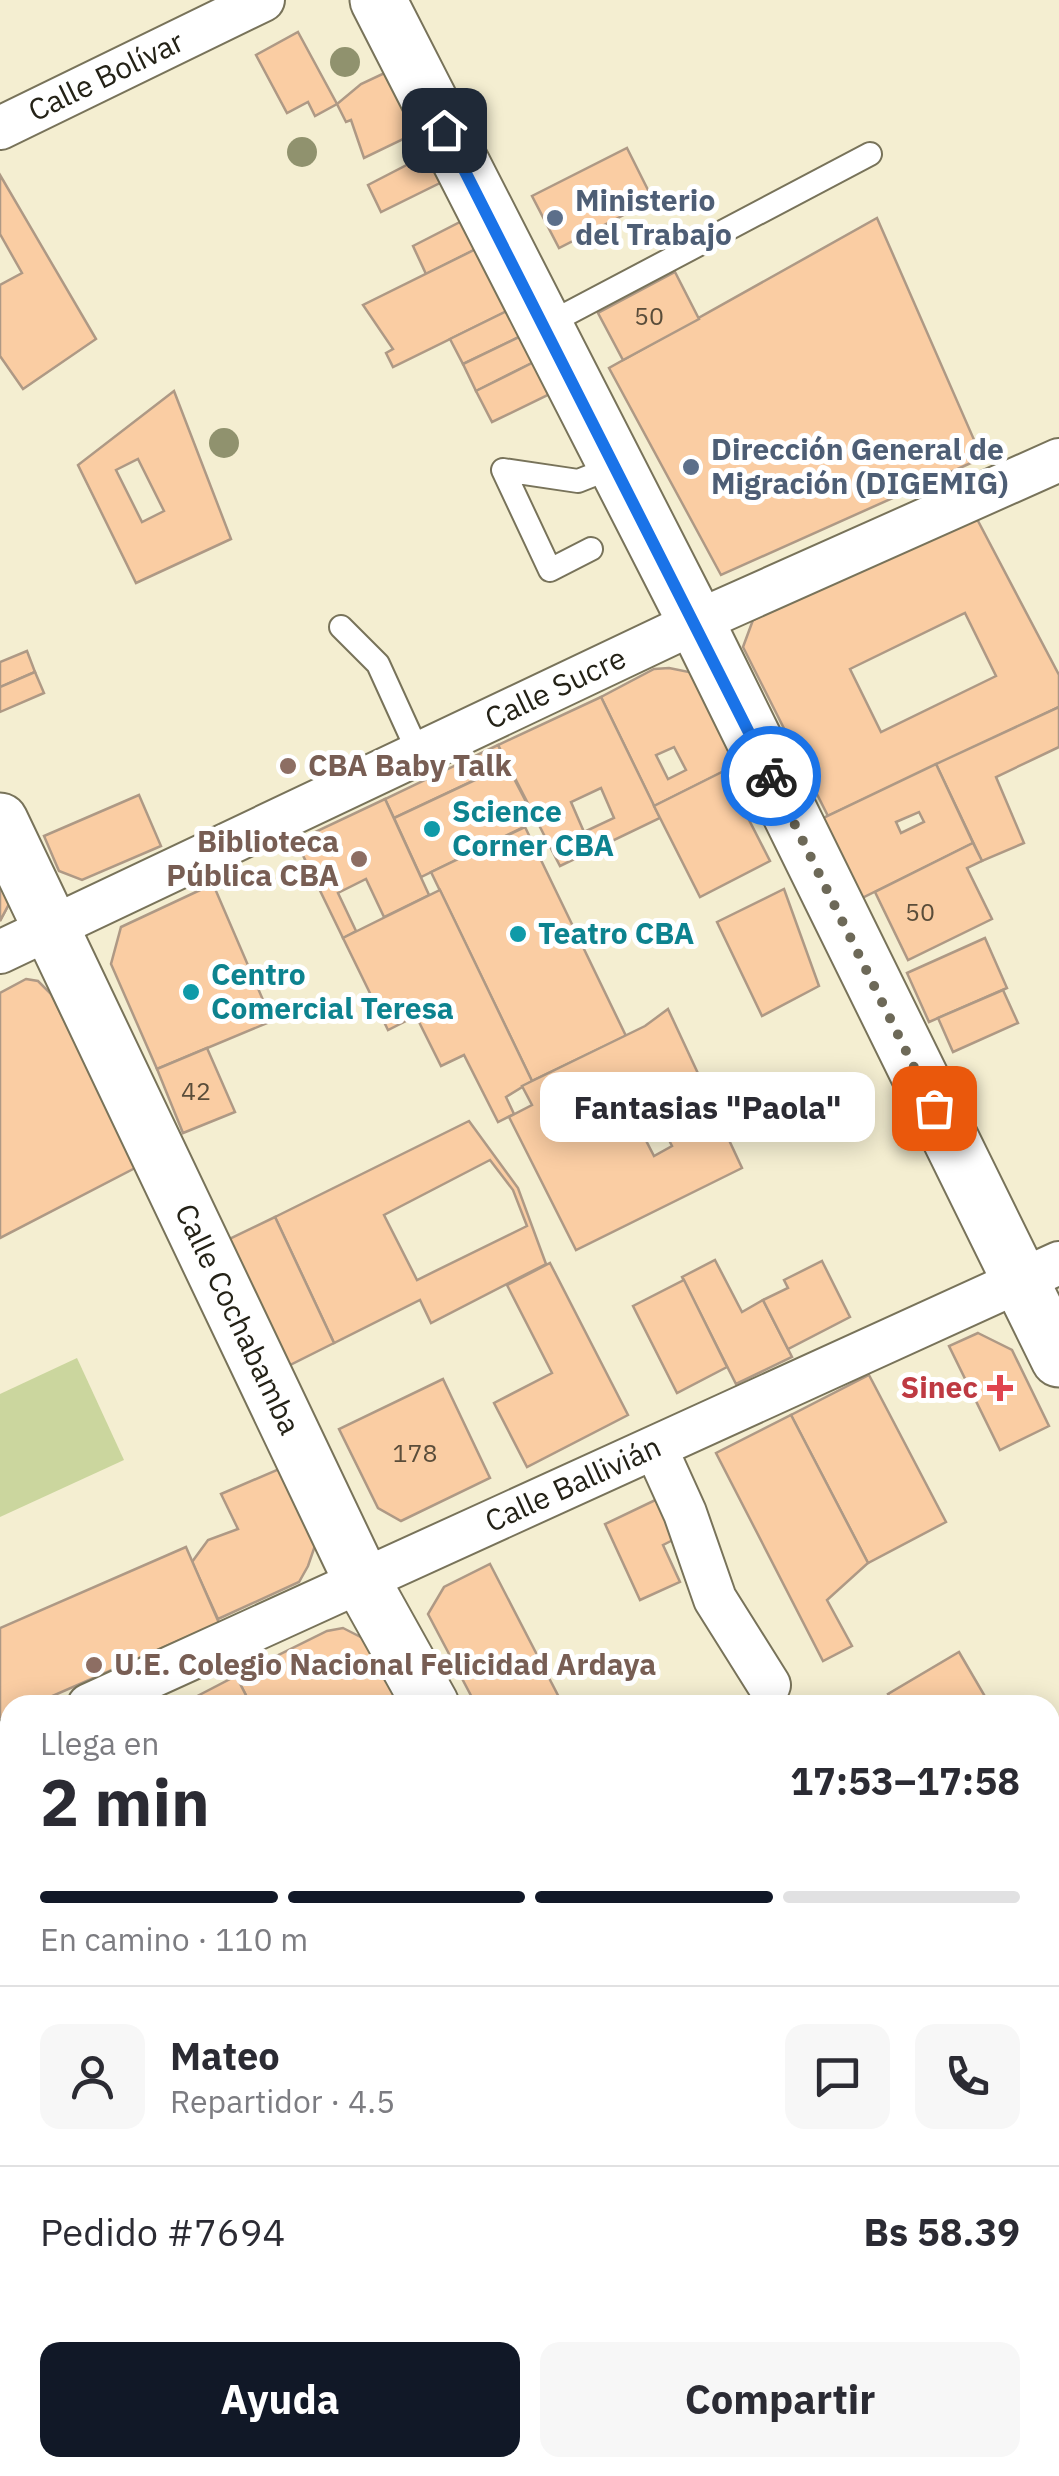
<!DOCTYPE html>
<html lang="es">
<meta charset="utf-8">
<style>
:root{--surface:#fff;--page:#f7f7f7;--text:#2b2b33;--muted:#7c7c81;--line:#e1e1e2;--accent:#111827}
body{margin:0;font-family:"IBM Plex Sans",sans-serif;background:var(--page);color:var(--text);height:100vh;display:flex;flex-direction:column;font-size:38px;white-space:nowrap}
*{box-sizing:border-box;margin:0}
p{font-size:32px;color:var(--muted)}
.icon{flex:none;width:55px;height:55px;fill:none;stroke:currentColor;stroke-width:2;stroke-linecap:round;stroke-linejoin:round}
.map{position:relative;flex:1;overflow:hidden}
.panel{position:absolute;left:0px;top:1695px;width:1060px;height:782px;display:flex;flex-direction:column;background:var(--surface);border-radius:30px 30px 0 0;box-shadow:0 5px 25px #0003}
.panel>*{flex:none}
.pin{position:absolute;display:grid;place-items:center;width:85px;height:85px;color:#fff;margin:-42px;border-radius:20px;box-shadow:0 5px 15px #0006}
.courier{position:absolute;display:grid;place-items:center;width:100px;height:100px;margin:-50px;border:8px solid #1a73e8;border-radius:50%;background:#fff;color:#222;box-shadow:0 2px 12px #0007}
.bubble{position:absolute;height:70px;border-radius:20px;background:var(--surface);box-shadow:0 5px 25px #0003;font-size:32px;font-weight:700;line-height:70px;text-align:center}
.headline em{font-style:normal;font-weight:700}
.headline div{display:flex;flex-direction:column-reverse}
.headline{display:flex;align-items:center;justify-content:space-between;height:170px;padding:0 40px}
h1{font-size:65px;font-weight:700;line-height:75px}
.bar{display:grid;grid-template-columns:repeat(4,1fr);gap:15px 10px;align-content:center;height:120px;padding:0 40px}
.bar i{height:12px;border-radius:8px;background:var(--line)}
.bar .active{background:var(--accent)}
.bar p{grid-column:span 4}
.line{display:flex;align-items:center;gap:25px;padding:0 40px;border-top:2px solid var(--line)}
.line div{flex:1}
.round{display:grid;place-items:center;flex:none;width:105px;height:105px;border-radius:20px;background:var(--page)}
.cta{display:flex;gap:20px;margin-top:auto;padding:20px 40px}
.cta a{flex:1;height:115px;border-radius:20px;background:var(--accent);color:#fff;font-size:40px;font-weight:700;line-height:115px;text-align:center}
.cta a+a{background:var(--page);color:var(--text)}
.map>svg:first-child{display:block}
.green{fill:#cbd69e}
.building{fill:#facda3;stroke:#ae9985;stroke-width:2.5;fill-rule:evenodd}
.lines{fill:none;stroke-linecap:round;stroke-linejoin:round}
.service-casing{stroke:#78735a;stroke-width:26}
.minor-casing{stroke:#78735a;stroke-width:46}
.tertiary-casing{stroke:#78735a;stroke-width:59}
.service{stroke:#fff;stroke-width:22}
.minor{stroke:#fff;stroke-width:42}
.tertiary{stroke:#fff;stroke-width:55}
.tree{fill:#90926e}
.done{stroke:#6d6958;stroke-width:10;stroke-dasharray:0 18}
.route{stroke:#1a73e8;stroke-width:12}
.service-dot{fill:#5c6f8a;stroke:#fff;stroke-width:4}
.education-dot{fill:#8d6e63;stroke:#fff;stroke-width:4}
.culture-dot{fill:#0f9aa8;stroke:#fff;stroke-width:4}
.health-dot{fill:#e0444e;stroke:#fff;stroke-width:4}
.labels{text-anchor:middle;stroke-width:10;stroke-linejoin:round;paint-order:stroke}
.number-label{font-size:25px;fill:#5a4d3a}
.street-label{font-size:30px;fill:#242217;stroke:#fff}
.service-label{font-size:30px;font-weight:bold;fill:#4e5e75;stroke:#fff;text-anchor:start}
.education-label{font-size:30px;font-weight:bold;fill:#785e54;stroke:#fff;text-anchor:start}
.culture-label{font-size:30px;font-weight:bold;fill:#0d838f;stroke:#fff;text-anchor:start}
.health-label{font-size:30px;font-weight:bold;fill:#be3a42;stroke:#fff;text-anchor:end}
</style>
<div class="map">
<svg width="1059" height="2476" viewBox="0 0 1059 2476">
<rect width="100%" height="100%" fill="#f4eed1"/>
<!-- green -->
<path class="green" d="M77,1358l47,102 -124,57v-123z"/>
<!-- building -->
<g class="building">
<path d="M298,32l39,72 -22,12 -7,-14 -21,11 -31,-58z"/>
<path d="M391,70l29,61 -56,27 -13,-38 -5,2 -9,-18 24,-20z"/>
<path d="M627,148l26,52 -94,48 -27,-52z"/>
<path d="M430,153l14,28 -63,31 -13,-27z"/>
<path d="M0,175l96,164 -73,50 -23,-33v-71l22,-12 -22,-39z"/>
<path d="M877,218l105,240 -261,117 -112,-207z"/>
<path d="M464,220l14,28 -52,26 -13,-28z"/>
<path d="M478,248l31,62 -116,57 -7,-14 7,-4 -30,-44z"/>
<path d="M675,272l24,47 -76,41 -25,-47z"/>
<path d="M509,310l12,26 -58,28 -13,-25z"/>
<path d="M521,336l13,26 -58,29 -13,-27z"/>
<path d="M534,362l16,32 -58,28 -16,-31z"/>
<path d="M174,391l57,148 -95,44 -58,-118zM138,459l26,52 -22,11 -26,-52z"/>
<path d="M977,519l82,156v32l-231,109 -85,-169 10,-27zM965,613l31,63 -115,56 -31,-63z"/>
<path d="M27,651l8,21 -35,15v-25z"/>
<path d="M669,668l25,5 49,89 -89,44 -53,-109 53,-28zM674,747l12,23 -18,9 -12,-24z"/>
<path d="M35,672l9,21 -44,19v-25z"/>
<path d="M601,697l59,121 -100,48 -62,-121zM601,788l13,30 -30,14 -13,-30z"/>
<path d="M1059,707v40l-63,30 28,66 -42,18 -46,-97z"/>
<path d="M498,745l9,20 -113,53 -9,-19z"/>
<path d="M936,764l37,79 -111,55 -39,-80zM919,812l5,10 -23,11 -5,-11z"/>
<path d="M507,765l29,56 -115,56 -27,-59z"/>
<path d="M724,771l46,90 -70,36 -46,-91z"/>
<path d="M139,795l22,51 -79,34 -23,-9 -15,-35z"/>
<path d="M385,799l44,96 -45,22 -18,-38 -28,14 18,38 -13,7 -47,-97z"/>
<path d="M525,827l101,209 -94,45 -101,-209z"/>
<path d="M973,843l9,18 -15,7 25,51 -84,41 -33,-68z"/>
<path d="M0,853l17,36 -17,32z"/>
<path d="M0,853l17,36 -17,32z"/>
<path d="M213,884l59,137 -115,48 -46,-105 10,-37z"/>
<path d="M784,889l35,97 -57,30 -45,-94z"/>
<path d="M440,890l92,191 -26,16 8,17 -16,8 -34,-67 -23,11 -25,-50 -28,14 -45,-92z"/>
<path d="M985,938l22,50 -78,34 -22,-49z"/>
<path d="M26,979l12,2 13,13 86,173 -137,71v-245z"/>
<path d="M1003,990l15,33 -65,29 -15,-34z"/>
<path d="M668,1009l74,159 -166,82 -67,-133 23,-12 -10,-19 123,-60zM640,1083l32,63 -18,10 -33,-64z"/>
<path d="M207,1048l28,64 -52,21 -26,-64z"/>
<path d="M469,1121l49,67 28,76 -115,59 -11,-23 -86,43 -59,-126zM490,1160l23,30 14,36 -110,54 -33,-65z"/>
<path d="M275,1217l59,126 -48,24 -61,-126z"/>
<path d="M715,1260l27,52 21,-12 29,57 -56,27 -54,-107z"/>
<path d="M822,1261l28,56 -62,32 -25,-49 25,-12 -4,-8z"/>
<path d="M550,1263l78,152 -101,52 -33,-64 58,-30 -45,-88z"/>
<path d="M684,1280l43,87 -50,26 -44,-87z"/>
<path d="M978,1333l34,17 37,76 -49,24 -51,-104z"/>
<path d="M869,1375l77,147 -78,41 -77,-148z"/>
<path d="M443,1379l47,99 -89,43 -23,-13 -39,-79z"/>
<path d="M791,1415l77,148 -41,37 25,46 -29,15 -107,-208z"/>
<path d="M286,1466l33,68 -11,32 -9,16 -81,37 -26,-57 16,-22 30,-11 -17,-35z"/>
<path d="M670,1493l19,39 -26,13 17,37 -40,18 -35,-76z"/>
<path d="M186,1547l33,76 -187,82h-22v10l-10,4v-91z"/>
<path d="M490,1564l73,141h-87l-48,-91 16,-27z"/>
<path d="M343,1628l37,19 32,58h-161l-15,-29 91,-45z"/>
<path d="M959,1652l31,53h-96l-6,-11z"/>
<path d="M236,1676l15,29h-71z"/>
<path d="M10,1776v63l-10,4v-63z"/>
<path d="M1050,1813l9,16v20l-9,5z"/>
<path d="M242,2468h177l-15,8h-157z"/>
<path d="M538,2468h112l5,8h-112z"/>
</g>
<g class="lines">
<defs>
<g id="service">
<path d="M544,326l326,-172"/>
<path d="M591,549l-41,21 -47,-100 75,11 38,-15"/>
<path d="M341,627l37,37 41,90"/>
</g>
<g id="minor">
<path id="s1" d="M0,128l263,-128"/>
<path id="s2" d="M0,952l696,-330 363,-162"/>
<path d="M656,1449l29,64 30,86 54,86"/>
<path id="s3" d="M89,1705l970,-442"/>
<path d="M0,1745l10,-5"/>
<path d="M1050,1893l9,-5"/>
<path d="M0,2410l10,15"/>
<path d="M36,2476l14,-8"/>
</g>
<g id="tertiary">
<path d="M378,0l318,622 363,737"/>
<path id="s4" d="M0,821l363,762 68,122"/>
<path d="M884,2468l5,8"/>
</g>
</defs>
<!-- service casing -->
<use href="#service" class="service-casing"/>
<!-- minor casing -->
<use href="#minor" class="minor-casing"/>
<!-- tertiary casing -->
<use href="#tertiary" class="tertiary-casing"/>
<!-- service -->
<use href="#service" class="service"/>
<!-- minor -->
<use href="#minor" class="minor"/>
<!-- tertiary -->
<use href="#tertiary" class="tertiary"/>
</g>
<!-- trees -->
<g class="tree">
<circle cx="345" cy="62" r="15"/>
<circle cx="302" cy="152" r="15"/>
<circle cx="224" cy="443" r="15"/>
</g>
<g class="lines">
<!-- done -->
<path class="done" d="M771,776l163,332"/>
<!-- route -->
<path class="route" d="M444,130l327,646"/>
</g>
<!-- markers -->
<g class="service-dot">
<circle cx="555" cy="218" r="10"/>
<circle cx="691" cy="467" r="10"/>
</g>
<g class="education-dot">
<circle cx="288" cy="766" r="10"/>
<circle cx="359" cy="859" r="10"/>
<circle cx="94" cy="1665" r="10"/>
</g>
<g class="culture-dot">
<circle cx="432" cy="829" r="10"/>
<circle cx="518" cy="934" r="10"/>
<circle cx="191" cy="992" r="10"/>
</g>
<path class="health-dot" d="M995 1373h10v10h10v10h-10v10h-10v-10h-10v-10h10z"/>
<g class="labels">
<!-- number labels -->
<g class="number-label">
<text x="649" y="325">50</text>
<text x="920" y="921">50</text>
<text x="196" y="1100">42</text>
<text x="415" y="1462">178</text>
</g>
<!-- street labels -->
<g class="street-label">
<text dy="10" stroke="none"><textPath href="#s1" startOffset="118">Calle Bolívar</textPath></text>
<text dy="10" stroke="none"><textPath href="#s2" startOffset="615">Calle Sucre</textPath></text>
<text dy="10" stroke="none"><textPath href="#s4" startOffset="552">Calle Cochabamba</textPath></text>
<text dy="10" stroke="none"><textPath href="#s3" startOffset="532">Calle Ballivián</textPath></text>
</g>
<!-- service labels -->
<g class="service-label">
<text x="575" y="211">Ministerio<tspan x="575" dy="34">del Trabajo</tspan></text>
<text x="711" y="460">Dirección General de<tspan x="711" dy="34">Migración (DIGEMIG)</tspan></text>
</g>
<!-- education labels -->
<g class="education-label">
<text x="308" y="776">CBA Baby Talk</text>
<text x="339" y="852" text-anchor="end">Biblioteca<tspan x="339" dy="34">Pública CBA</tspan></text>
<text x="114" y="1675">U.E. Colegio Nacional Felicidad Ardaya</text>
</g>
<!-- culture labels -->
<g class="culture-label">
<text x="452" y="822">Science<tspan x="452" dy="34">Corner CBA</tspan></text>
<text x="538" y="944">Teatro CBA</text>
<text x="211" y="985">Centro<tspan x="211" dy="34">Comercial Teresa</tspan></text>
</g>
<!-- health labels -->
<g class="health-label">
<text x="978" y="1398">Sinec</text>
</g>
</g>
</svg>
<div class="pin" style="left:934px;top:1108px;background:#ea580c"><svg class="icon" aria-label="bag" viewBox="0 0 24 24"><path d="M5 8h14l-1 12H6zM9 8a3 3 0 0 1 6 0"/></svg></div>
<div class="pin" style="left:444px;top:130px;background:#1f2937"><svg class="icon" aria-label="home" viewBox="0 0 24 24"><path d="M3 11l9-7 9 7M6 9v11h12V9"/></svg></div>
<div class="courier" style="left:771px;top:776px"><svg class="icon" aria-label="bike" viewBox="0 0 24 24"><circle cx="6" cy="16" r="4"/><circle cx="18" cy="16" r="4"/><path d="M6 16l4-8h5l3 8M10 8l3 8H6M13 5h3"/></svg></div>
<div class="bubble" style="left:540px;top:1072px;width:335px">Fantasias &quot;Paola&quot;</div>
<section class="panel">
<div class="headline"><div><h1>2 min</h1><p>Llega en</p></div><em>17:53–17:58</em></div>
<div class="bar"><i class="active"></i><i class="active"></i><i class="active"></i><i></i><p>En camino · 110 m</p></div>
<div class="line" style="height:180px"><a class="round"><svg class="icon" aria-label="person" viewBox="0 0 24 24"><circle cx="12" cy="8" r="4"/><path d="M4 21q1-7 8-7t8 7"/></svg></a><div><b>Mateo</b><p>Repartidor · 4.5</p></div><a class="round"><svg class="icon" aria-label="chat" viewBox="0 0 24 24"><path d="M4 5h16v11H9l-5 4z"/></svg></a><a class="round"><svg class="icon" aria-label="phone" viewBox="0 0 24 24"><path d="M5 4h4l2 5-3 2q2 4 5 5l2-3 5 2v4C11 20 4 13 5 4z"/></svg></a></div>
<div class="line" style="height:130px"><div>Pedido #7694</div><b>Bs 58.39</b></div>
<div class="cta"><a>Ayuda</a><a>Compartir</a></div>
</section>
</div>
